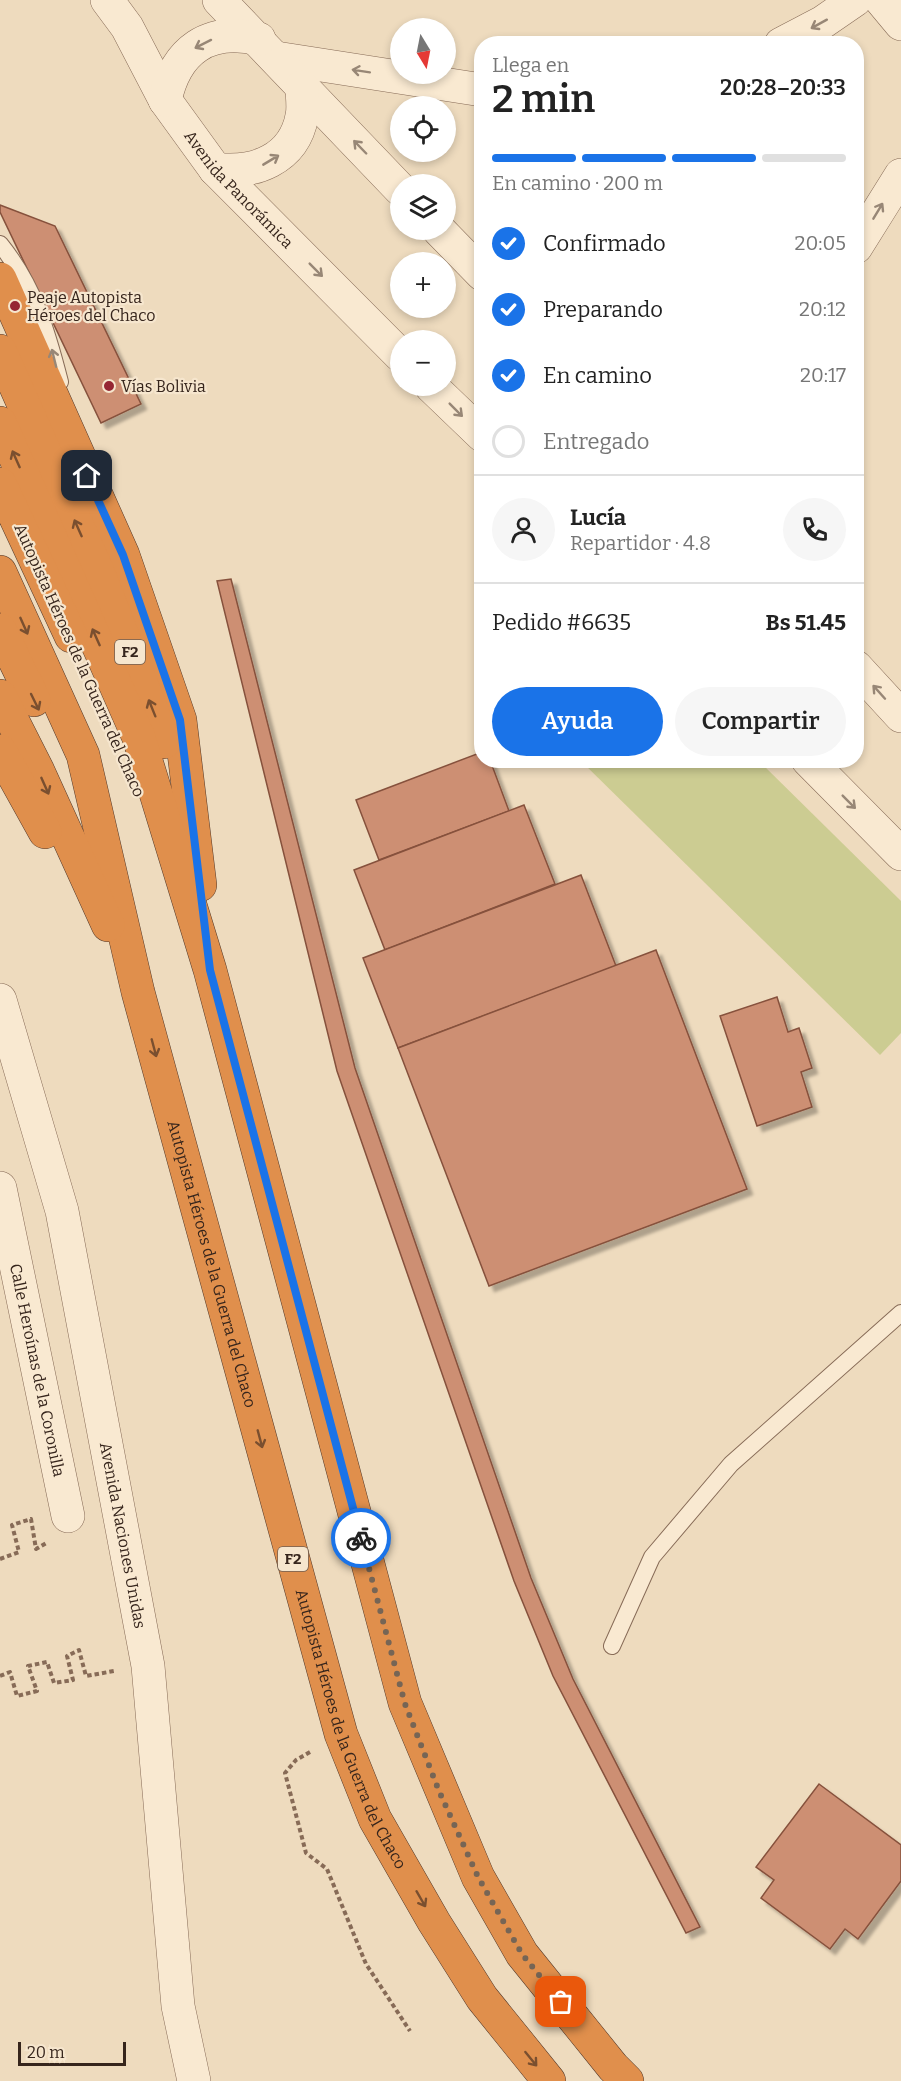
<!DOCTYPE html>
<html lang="es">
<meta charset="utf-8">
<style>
:root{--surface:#fff;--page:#f6f6f6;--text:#222;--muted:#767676;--line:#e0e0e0;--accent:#1a73e8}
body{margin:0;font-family:Bitter,serif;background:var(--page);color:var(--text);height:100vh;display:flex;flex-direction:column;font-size:22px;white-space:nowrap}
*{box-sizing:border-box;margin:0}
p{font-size:20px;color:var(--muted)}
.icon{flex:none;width:33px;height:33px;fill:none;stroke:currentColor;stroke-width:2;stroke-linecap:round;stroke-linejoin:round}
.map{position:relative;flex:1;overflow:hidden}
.drawer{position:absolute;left:474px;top:36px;width:390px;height:732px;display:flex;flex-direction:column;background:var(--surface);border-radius:24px;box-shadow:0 3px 9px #0003}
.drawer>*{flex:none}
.needle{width:39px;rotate:170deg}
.buttons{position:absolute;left:390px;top:18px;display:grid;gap:12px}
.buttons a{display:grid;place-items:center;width:66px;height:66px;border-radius:50%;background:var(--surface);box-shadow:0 3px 9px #0003;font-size:30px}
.scale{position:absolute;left:18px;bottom:15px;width:108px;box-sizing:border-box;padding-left:6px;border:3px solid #36251c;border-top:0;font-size:16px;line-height:21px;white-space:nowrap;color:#36251c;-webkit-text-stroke:4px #f6e6ce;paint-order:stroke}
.pin{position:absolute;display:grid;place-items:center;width:51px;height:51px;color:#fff;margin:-26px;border-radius:12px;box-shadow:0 3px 9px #0006}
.courier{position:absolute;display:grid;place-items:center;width:60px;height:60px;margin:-30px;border:4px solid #1a73e8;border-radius:50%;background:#fff;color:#222;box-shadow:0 2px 8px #0007}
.summary em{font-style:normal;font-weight:600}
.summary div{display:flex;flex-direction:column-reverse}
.summary{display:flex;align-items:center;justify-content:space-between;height:102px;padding:0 18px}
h1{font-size:39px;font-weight:600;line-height:45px}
.bar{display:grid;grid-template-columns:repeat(4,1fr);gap:9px 6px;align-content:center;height:72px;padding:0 18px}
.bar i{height:8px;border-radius:4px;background:var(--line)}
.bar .active{background:var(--accent)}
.bar p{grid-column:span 4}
.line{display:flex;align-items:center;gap:15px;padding:0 18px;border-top:2px solid var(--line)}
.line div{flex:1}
.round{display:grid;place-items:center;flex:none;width:63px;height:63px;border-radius:32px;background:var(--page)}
ol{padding:0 18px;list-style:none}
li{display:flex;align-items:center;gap:18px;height:66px}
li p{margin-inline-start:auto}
li .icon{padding:6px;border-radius:50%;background:var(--accent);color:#fff;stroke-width:4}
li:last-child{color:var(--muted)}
li i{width:33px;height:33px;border:3px solid var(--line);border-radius:50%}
.cta{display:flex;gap:12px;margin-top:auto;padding:12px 18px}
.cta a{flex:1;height:69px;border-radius:36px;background:var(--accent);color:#fff;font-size:24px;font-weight:600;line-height:69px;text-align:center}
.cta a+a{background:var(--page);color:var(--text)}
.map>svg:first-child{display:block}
.green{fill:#cccc92}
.building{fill:#cd8f73;stroke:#86513c;stroke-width:1.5;filter:url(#shadow)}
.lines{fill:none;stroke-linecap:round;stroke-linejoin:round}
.service-casing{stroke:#876b57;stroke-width:18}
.minor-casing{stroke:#876b57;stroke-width:34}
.tertiary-casing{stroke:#876b57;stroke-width:34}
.motorway-casing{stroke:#543a2b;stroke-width:34}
.path{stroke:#876b57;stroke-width:4;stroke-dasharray:4.5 3;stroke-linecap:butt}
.service{stroke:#f9e9d1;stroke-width:16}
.minor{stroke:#f9e9d1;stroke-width:33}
.tertiary{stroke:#f9e9d1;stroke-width:33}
.motorway{stroke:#e08f4c;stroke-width:33}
.oneway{stroke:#988776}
.oneway2{stroke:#7a4f2f}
.done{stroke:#766555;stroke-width:6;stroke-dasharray:0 10.8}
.route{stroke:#1a73e8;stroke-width:8}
.poi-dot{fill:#962633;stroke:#f6e6ce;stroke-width:2}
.labels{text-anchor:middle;stroke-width:4.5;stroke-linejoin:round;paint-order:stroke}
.shield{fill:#f6e6ce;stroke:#705f51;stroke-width:1.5}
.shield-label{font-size:15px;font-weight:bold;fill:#36251c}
.street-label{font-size:16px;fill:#36251c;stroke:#f6e6ce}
.poi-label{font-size:16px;fill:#36251c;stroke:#f6e6ce;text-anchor:start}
</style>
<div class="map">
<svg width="901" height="2081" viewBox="0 0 901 2081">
<defs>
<filter id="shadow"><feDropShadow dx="5.5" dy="5.5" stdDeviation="1.5" flood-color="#0004"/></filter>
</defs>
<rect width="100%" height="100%" fill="#eedbbe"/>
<!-- green -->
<path class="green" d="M581,761h178l142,140v132l-21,22z"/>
<!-- building -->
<g class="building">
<path d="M0,205l55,21 86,178 -40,19 -101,-211z"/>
<path d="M231,579l124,489 176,510 42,101 127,248 -14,6 -133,-257 -39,-95 -177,-510 -120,-490z"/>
<path d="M482,752v8h8l19,51 -130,49 -23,-60z"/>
<path d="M524,805l31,79 -170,66 -31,-80z"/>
<path d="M581,875l35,91 -218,82 -35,-90z"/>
<path d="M656,950l91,239 -258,97 -91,-238z"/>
<path d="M777,997l11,35 11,-4 13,40 -11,4 11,35 -55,19 -37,-110z"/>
<path d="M819,1784l82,61v36l-43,58 -13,-10 -15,20 -69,-51 13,-18 -18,-13z"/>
</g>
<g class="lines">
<defs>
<g id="service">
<path d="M0,244c34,42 47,87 60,138"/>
<path d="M612,1646l40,-89 79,-93 170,-151"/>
</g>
<g id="minor">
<path d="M881,0l20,24"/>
<path d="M781,44l42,-22 32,-22"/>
<path d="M276,58l206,32"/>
<path d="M856,247l45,-72"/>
<path id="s1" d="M0,1188l68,328"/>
</g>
<g id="tertiary">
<path id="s2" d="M107,0l20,27 38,73 50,69 185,186"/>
<path d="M219,0l181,189"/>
<path d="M165,100c11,-50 43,-73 94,-61"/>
<path d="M215,169c39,5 79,-9 87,-53 2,-9 0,-20 0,-29"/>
<path d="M439,230l43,44"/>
<path d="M431,386l51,49"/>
<path d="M856,667l45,49"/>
<path d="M808,760l93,94"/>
<path id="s3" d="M0,1000l62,211 86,455 30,340 16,75"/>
</g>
<g id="motorway">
<path d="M0,279l123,276 57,165 20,165"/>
<path d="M0,351l98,221 66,170"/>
<path d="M0,423l139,315 71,232 195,733 73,174 44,77 91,113 14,14"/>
<path d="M0,484l71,152"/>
<path id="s4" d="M0,572l83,183 55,237 203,742 34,85 59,103 48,76 67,83"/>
<path d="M0,630l34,70"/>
<path d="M0,696l38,75 70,154"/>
<path d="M0,751l45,81"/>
</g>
</defs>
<!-- service casing -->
<use href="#service" class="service-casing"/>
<!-- minor casing -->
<use href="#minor" class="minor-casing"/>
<!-- tertiary casing -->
<use href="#tertiary" class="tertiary-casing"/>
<!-- motorway casing -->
<use href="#motorway" class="motorway-casing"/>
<!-- path -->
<g class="path">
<path d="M0,1559l19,-7 -7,-27 19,-6 5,30 12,-7"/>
<path d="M0,1676l10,-4 7,24 20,-5 -9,-25 19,-4 7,21 19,-3 -6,-24 12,-6 7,26 28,-5"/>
<path d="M310,1752l-14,8 -11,13 21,80 21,16 39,95 44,67"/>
</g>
<!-- service -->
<use href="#service" class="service"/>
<!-- minor -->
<use href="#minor" class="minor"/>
<!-- tertiary -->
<use href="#tertiary" class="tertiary"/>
<!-- motorway -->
<use href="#motorway" class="motorway"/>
</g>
<!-- one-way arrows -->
<defs><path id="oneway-shaft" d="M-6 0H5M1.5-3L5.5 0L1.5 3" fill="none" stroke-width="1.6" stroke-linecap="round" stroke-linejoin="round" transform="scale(1.5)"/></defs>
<g class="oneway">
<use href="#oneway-shaft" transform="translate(819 24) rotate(151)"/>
<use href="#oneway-shaft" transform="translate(203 44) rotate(153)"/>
<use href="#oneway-shaft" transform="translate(361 71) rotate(-171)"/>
<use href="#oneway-shaft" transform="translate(360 147) rotate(-134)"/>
<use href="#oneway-shaft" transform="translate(271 160) rotate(-31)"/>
<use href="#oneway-shaft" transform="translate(878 211) rotate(-59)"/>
<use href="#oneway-shaft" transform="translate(316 270) rotate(45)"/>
<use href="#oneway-shaft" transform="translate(54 358) rotate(-104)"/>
<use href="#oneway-shaft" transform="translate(456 410) rotate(45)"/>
<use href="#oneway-shaft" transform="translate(879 692) rotate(-132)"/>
<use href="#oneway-shaft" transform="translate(849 802) rotate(45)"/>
</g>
<g class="oneway2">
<use href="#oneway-shaft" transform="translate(16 459) rotate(-114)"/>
<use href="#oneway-shaft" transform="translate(78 528) rotate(-114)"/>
<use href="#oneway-shaft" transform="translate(24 626) rotate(66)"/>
<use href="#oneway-shaft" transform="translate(96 637) rotate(-114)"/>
<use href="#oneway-shaft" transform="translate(35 702) rotate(64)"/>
<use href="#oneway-shaft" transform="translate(152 708) rotate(-112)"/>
<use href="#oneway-shaft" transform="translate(45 786) rotate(66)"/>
<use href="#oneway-shaft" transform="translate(154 1048) rotate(75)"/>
<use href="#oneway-shaft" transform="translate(260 1439) rotate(75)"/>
<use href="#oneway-shaft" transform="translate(421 1899) rotate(60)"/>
<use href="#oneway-shaft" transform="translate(531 2059) rotate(51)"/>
</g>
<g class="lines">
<!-- done -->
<path class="done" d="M361,1538l44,166 34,87 39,86 44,77 39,48"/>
<!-- route -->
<path class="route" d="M87,476l36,79 57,165 30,250 151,568"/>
</g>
<!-- markers -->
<g class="poi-dot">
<circle cx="15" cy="306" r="6"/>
<circle cx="109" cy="386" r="6"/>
</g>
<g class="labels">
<!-- shield labels -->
<g class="shield">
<rect x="115" y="640" width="30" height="24" rx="4.5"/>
<rect x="278" y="1547" width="30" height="24" rx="4.5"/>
</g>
<g class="shield-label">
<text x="130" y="657">F2</text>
<text x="293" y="1564">F2</text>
</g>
<!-- street labels -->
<g class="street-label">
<text dy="6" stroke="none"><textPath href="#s2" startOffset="232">Avenida Panorámica</textPath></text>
<text transform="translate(80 660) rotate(66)" y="6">Autopista Héroes de la Guerra del Chaco</text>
<text dy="6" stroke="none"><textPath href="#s4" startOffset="726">Autopista Héroes de la Guerra del Chaco</textPath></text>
<text dy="6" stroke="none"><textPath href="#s1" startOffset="186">Calle Heroínas de la Coronilla</textPath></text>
<text dy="6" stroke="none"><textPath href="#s3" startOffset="550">Avenida Naciones Unidas</textPath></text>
<text dy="6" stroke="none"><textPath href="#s4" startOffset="1212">Autopista Héroes de la Guerra del Chaco</textPath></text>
</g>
<!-- poi labels -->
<g class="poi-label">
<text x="27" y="303">Peaje Autopista<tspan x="27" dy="18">Héroes del Chaco</tspan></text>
<text x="121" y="392">Vías Bolivia</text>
</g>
</g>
</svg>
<div class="buttons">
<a><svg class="needle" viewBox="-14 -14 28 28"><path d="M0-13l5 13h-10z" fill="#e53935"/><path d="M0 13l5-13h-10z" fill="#767676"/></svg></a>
<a><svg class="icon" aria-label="locate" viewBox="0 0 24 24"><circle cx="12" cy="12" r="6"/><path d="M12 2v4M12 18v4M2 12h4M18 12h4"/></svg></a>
<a><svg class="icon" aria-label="layers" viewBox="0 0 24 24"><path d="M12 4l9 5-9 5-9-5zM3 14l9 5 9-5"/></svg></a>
<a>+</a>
<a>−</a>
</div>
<div class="scale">20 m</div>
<div class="pin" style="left:561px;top:2002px;background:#ea580c"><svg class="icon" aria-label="bag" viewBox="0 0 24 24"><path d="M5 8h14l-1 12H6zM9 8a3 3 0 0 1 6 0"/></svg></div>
<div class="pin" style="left:87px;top:476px;background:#1f2937"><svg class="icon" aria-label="home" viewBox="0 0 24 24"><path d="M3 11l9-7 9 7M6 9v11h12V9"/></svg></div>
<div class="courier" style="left:361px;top:1538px"><svg class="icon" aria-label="bike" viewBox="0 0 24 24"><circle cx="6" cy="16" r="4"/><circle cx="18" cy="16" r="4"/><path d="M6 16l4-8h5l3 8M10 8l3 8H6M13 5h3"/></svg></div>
<section class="drawer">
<div class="summary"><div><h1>2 min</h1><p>Llega en</p></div><em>20:28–20:33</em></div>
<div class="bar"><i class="active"></i><i class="active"></i><i class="active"></i><i></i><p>En camino · 200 m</p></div>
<ol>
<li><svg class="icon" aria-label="check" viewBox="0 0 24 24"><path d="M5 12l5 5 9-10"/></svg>Confirmado<p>20:05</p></li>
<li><svg class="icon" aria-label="check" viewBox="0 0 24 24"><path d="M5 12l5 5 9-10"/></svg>Preparando<p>20:12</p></li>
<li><svg class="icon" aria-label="check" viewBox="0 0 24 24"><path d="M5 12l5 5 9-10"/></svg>En camino<p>20:17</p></li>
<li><i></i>Entregado</li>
</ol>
<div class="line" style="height:108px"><a class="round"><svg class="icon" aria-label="person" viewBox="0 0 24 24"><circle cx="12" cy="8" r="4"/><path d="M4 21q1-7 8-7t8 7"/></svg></a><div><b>Lucía</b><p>Repartidor · 4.8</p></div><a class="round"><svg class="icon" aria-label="phone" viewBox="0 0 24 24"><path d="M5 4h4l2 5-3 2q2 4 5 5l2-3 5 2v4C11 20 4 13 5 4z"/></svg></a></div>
<div class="line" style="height:78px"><div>Pedido #6635</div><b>Bs 51.45</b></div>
<div class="cta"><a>Ayuda</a><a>Compartir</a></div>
</section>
</div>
